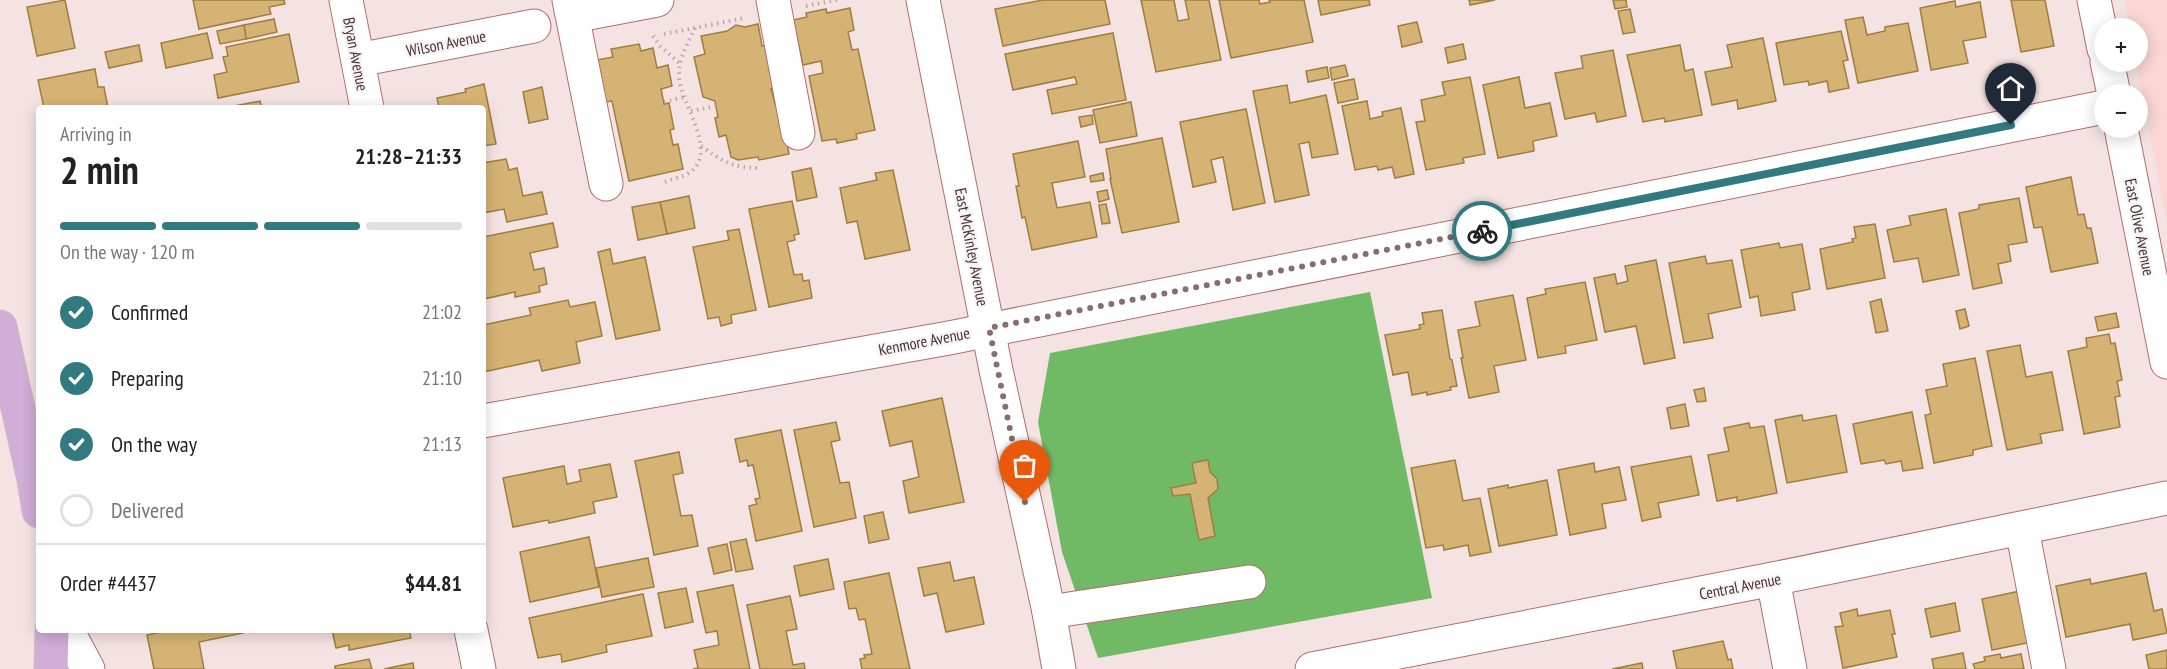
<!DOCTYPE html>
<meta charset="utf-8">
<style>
:root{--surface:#fff;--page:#f6f6f6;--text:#222;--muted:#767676;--line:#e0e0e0;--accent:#317a7f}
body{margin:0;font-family:"PT Sans Narrow",sans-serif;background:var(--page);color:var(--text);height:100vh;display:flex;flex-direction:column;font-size:22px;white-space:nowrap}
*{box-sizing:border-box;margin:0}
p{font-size:20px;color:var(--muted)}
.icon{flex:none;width:33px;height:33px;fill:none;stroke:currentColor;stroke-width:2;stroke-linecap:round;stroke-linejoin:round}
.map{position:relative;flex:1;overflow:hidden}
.panel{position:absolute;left:36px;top:105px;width:450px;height:528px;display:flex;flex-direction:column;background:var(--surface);border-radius:6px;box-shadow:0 3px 15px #0003}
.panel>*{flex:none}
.buttons{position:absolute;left:2094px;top:18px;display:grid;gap:12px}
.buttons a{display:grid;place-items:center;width:54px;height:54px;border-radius:50%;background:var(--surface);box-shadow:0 3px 15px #0003;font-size:30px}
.pin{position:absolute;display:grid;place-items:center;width:51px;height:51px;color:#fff;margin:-62px -26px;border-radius:50% 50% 50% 0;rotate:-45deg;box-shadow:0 0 6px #0007}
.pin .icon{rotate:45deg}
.courier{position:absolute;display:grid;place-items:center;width:60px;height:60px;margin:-30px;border:4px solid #317a7f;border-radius:50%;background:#fff;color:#222;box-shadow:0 2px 8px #0007}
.head em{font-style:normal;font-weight:700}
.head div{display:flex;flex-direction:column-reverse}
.head{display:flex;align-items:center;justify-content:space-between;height:102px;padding:0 24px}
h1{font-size:39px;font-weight:700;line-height:45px}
.bar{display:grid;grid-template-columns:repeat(4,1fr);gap:9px 6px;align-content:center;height:72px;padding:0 24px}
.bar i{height:8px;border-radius:4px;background:var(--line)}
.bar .on{background:var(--accent)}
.bar p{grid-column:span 4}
.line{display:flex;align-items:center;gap:15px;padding:0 24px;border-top:2px solid var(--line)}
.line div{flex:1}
ol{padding:0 24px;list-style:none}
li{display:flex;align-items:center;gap:18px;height:66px}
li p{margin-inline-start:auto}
li .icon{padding:6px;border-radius:50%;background:var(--accent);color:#fff;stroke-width:4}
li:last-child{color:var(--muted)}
li i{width:33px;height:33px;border:3px solid var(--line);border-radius:50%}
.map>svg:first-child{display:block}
.built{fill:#fad6d5}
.forest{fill:#70ba66}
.building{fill:#d5b374;stroke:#9f7e3f;stroke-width:1.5}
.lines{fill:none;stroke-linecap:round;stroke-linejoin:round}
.minor-casing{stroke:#b46d6b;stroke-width:35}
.major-casing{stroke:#cac1c0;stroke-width:35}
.path{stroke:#bda8a7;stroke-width:4;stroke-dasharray:1.5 4.5;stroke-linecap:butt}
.minor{stroke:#fff;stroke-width:33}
.major{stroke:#d1add8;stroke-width:33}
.done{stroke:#876e6d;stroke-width:6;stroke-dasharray:0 10.8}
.route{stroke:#317a7f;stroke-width:8}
.labels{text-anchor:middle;stroke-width:4.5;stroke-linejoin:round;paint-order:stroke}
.street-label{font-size:16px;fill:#4d2f2e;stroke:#f5f5f5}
</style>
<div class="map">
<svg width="2167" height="669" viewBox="0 0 2167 669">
<rect width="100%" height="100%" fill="#f4e3e2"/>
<!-- built -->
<path class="built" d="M2125,0h42v225l-31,-163 2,-34h-8z"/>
<!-- forest -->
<path class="forest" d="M1370,292l62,306 -334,60 -36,-106 -24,-130 12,-69z"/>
<!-- building -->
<g class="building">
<path d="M65,0l10,48 -38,8 -10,-49z"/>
<path d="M193,0h91l1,4 -16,3 2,7 -72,15z"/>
<path d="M1043,0h62l5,24 -107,22 -8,-37z"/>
<path d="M1141,0h33l4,21 11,-2 -4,-19h24l12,60 -65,12z"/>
<path d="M1219,0h40l1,4 10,-2 -1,-2h35l9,42 -82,16z"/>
<path d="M1318,0h51l1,5 -49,10z"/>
<path d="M1469,0h26l-25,5z"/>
<path d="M1613,0h13l1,7 -12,2z"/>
<path d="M2011,0h34l9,46 -33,6z"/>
<path d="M1955,1l1,6 24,-5 6,35 -23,4 5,22 -37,7 -11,-62z"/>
<path d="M850,8l4,22 -6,2 4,18 6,-1 17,81 -19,4 1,5 -20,4 -1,-4 -14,2 -13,-65 14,-3 -2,-12 -18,4 -10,-45 14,-3 -1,-4 20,-4 1,4z"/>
<path d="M1630,9l5,23 -12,2 -5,-23z"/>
<path d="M1863,17l4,18 18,-4v-4l23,-4 10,48 -60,12 -13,-63z"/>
<path d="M274,19l3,13 -31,7 -2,-14z"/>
<path d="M1417,22l5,20 -20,5 -4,-21z"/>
<path d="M758,24l4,22 6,-1 8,43 -5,1 4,15 9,-1v24l5,27 -30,6 -1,-3 -20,3 -7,-3 -5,-22 -7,2 -4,-19 3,-1 -3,-16 -12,-4 -9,-40 11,-3 -4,-18 26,-5 9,-6 9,2z"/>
<path d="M244,25l2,14 -26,5 -3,-13z"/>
<path d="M1841,31l7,29 -5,1 6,27 -20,4 -2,-11 -18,4 -1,-4 -24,4 -8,-42z"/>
<path d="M207,33l6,25 -47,10 -5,-25z"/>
<path d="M1113,33l13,67 -74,14 -5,-24 30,-6 -2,-7 -62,13 -8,-36z"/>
<path d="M289,34l10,48 -81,16 -4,-23 13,-3 -4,-15 5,-1 -2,-9z"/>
<path d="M1763,38l13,63 -38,8 -1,-9 -25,5 -7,-33 27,-5 -5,-22z"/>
<path d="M639,44l2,7 12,-3 4,20 11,-3 4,21 -11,3 3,15 5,-1 5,26 -4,1 3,15 5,-1 5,25 -54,12 -17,-80 -6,1 -9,-42 16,-3 -2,-8z"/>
<path d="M1463,44l3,15 -18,4 -3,-15z"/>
<path d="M139,45l3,16 -33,7 -4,-16z"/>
<path d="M1680,45l5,26 8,-2 9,46 -37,7 -1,-4 -21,4 -16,-67z"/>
<path d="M1613,50l13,66 -29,6 -2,-9 -30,6 -10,-46 28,-5 -2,-12z"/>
<path d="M1345,65l3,11 -16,4 -2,-12z"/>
<path d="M1327,67l2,11 -21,4 -2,-11z"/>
<path d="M95,69l3,18h6l4,21h-64l-6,-28z"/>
<path d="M1470,77l15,77 -22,4 1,5 -38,7 -10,-48 9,-1 -4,-21 24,-5 -3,-13z"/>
<path d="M1519,77l6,31 25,-5 7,33 -24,5 1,10 -36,7 -15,-73z"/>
<path d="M1354,79l4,20 -20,4 -4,-20z"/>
<path d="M484,84l12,60 -13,2v-38h-44l-2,-10 29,-6 -1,-3z"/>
<path d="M1287,85l3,18 36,-8 12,59 -26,4 -3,-16 -10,2 10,51 -34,7 -22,-111z"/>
<path d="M542,87l6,32 -19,4 -6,-31z"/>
<path d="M260,101l2,7h-38z"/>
<path d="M1367,101l3,18 13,-3 -1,-4 19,-4 13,66 -19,4 -3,-11 -14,3 -1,-4 -22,4 -13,-64z"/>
<path d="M1131,102l6,34 -37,7 -7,-33z"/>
<path d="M1246,109l19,94 -32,7 -10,-53 -12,3 5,22 -23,5 -13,-65z"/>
<path d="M1092,115l1,9 -12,3 -2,-10z"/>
<path d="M1162,138l17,84 -57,11 -12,-54h1l-5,-30z"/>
<path d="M1078,141l7,36 -33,6 5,25 33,-6 7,35 -65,13 -7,-33 -3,1 -6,-32h3l-6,-32z"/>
<path d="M506,159l3,11 8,-2 6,28 19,-4 5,22 -40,8 -3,-13 -21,4v-50z"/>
<path d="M811,168l6,29 -20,4 -5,-29z"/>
<path d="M893,170l17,80 -45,9 -8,-38 -10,2 -7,-35 37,-8 -2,-7z"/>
<path d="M1103,173l1,7 -13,2 -1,-6z"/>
<path d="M2071,177l7,38 6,-1 3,14h4l7,35 -47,9 -9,-45 -8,1 -8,-41z"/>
<path d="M1107,190l2,9 -10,3 -2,-10z"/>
<path d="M689,196l6,32 -28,6 -7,-32z"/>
<path d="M2019,198l8,44 -19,3 3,16 -13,3 4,19 -29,6 -14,-76 20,-4v-4z"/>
<path d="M792,201l7,33 -5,1 1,5 -8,2 7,33 8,-1 1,7 6,-1 3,18 -43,9 -20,-98z"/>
<path d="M660,202l7,32 -29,6 -6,-33z"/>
<path d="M1106,204l4,19 -8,1 -3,-19z"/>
<path d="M1946,209l13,66 -36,7 -5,-24 -24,4 -7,-32 24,-5 -2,-9z"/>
<path d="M553,223l5,24 -28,6 4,17 10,-2 3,16 -8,2 1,6 -25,5v-5l-31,7 -1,-62z"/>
<path d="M1875,224l10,54 -58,11 -7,-40 33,-7 -1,-3 4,-1 -2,-11z"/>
<path d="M739,229l17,81 -25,5 1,8 -11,3 -2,-9 -11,2 -15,-72 36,-7 -2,-9z"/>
<path d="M1779,243l1,5 22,-4 8,45 -18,4 3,17 -34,6 -3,-20 -8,2 -9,-48z"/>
<path d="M610,249l3,15 32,-7 15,73 -44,9 -18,-87z"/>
<path d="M1705,256l2,8 25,-4 9,47 -33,7 5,24 -29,5 -15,-80z"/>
<path d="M1656,260l19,98 -31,6 -8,-38 -31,6 -11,-54 21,-4 2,10 11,-3 -3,-15z"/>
<path d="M1585,282l12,58 -32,6 1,7 -28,5 -11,-60 19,-4 -1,-5z"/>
<path d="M1513,295l13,65 -32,6 5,26 -30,6 -8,-40h2l-5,-28 22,-4 -5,-24z"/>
<path d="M1881,299l7,32 -12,2 -6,-31z"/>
<path d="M568,300l2,7 25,-5 7,34 -26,6 4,21 -38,8 -3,-11 -56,12v-47l48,-10 -2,-7z"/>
<path d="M1965,309l4,17 -9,3 -4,-18z"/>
<path d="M1442,310l8,49 2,1 5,26 -7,1 1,3 -24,5v-3l-15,3 -4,-23 -15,3 -8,-40 35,-6 -1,-4 5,-1 -2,-11z"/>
<path d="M2116,313l3,14 -21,4 -3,-14z"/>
<path d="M2109,334l2,10 4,-1 7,37 -5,1 3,15 -5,1 5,30 -36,7 -16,-83 19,-4 -1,-9z"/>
<path d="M2020,345l6,32 26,-5 11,58 -23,4 2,9 -35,7 -20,-99z"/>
<path d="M1975,358l17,88 -19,4v5l-39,8 -9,-48 6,-1 -5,-24 21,-4 -4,-22z"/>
<path d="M1704,388l2,13 -9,1 -3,-12z"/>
<path d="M942,398l22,104 -55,11 -6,-32 16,-4 -7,-36 -22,5 -8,-35z"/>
<path d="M1685,404l4,22 -18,3 -4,-21z"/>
<path d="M1912,412l11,56 -20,3 -2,-10 -15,3 -2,-4 -23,4 -8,-40z"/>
<path d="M1802,415l1,6 33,-6 11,57 -60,11 -12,-63z"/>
<path d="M836,422l4,18 -9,2 9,41 9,-1 7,36 -42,9 -20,-97z"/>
<path d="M1749,423l1,5 14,-2 13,67 -40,8v-4l-20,4 -9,-46 21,-4 -5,-23z"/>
<path d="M781,430l21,101 -46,10 -7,-35 8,-2 -2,-5 5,-1 -7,-33 -5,1 -1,-6 -7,2 -5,-23z"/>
<path d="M679,452l4,21 -10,2 8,41 11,-1 6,31 -44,9 -19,-94z"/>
<path d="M1691,456l8,39 -41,8 3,14 -19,4 -11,-54z"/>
<path d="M1208,460l2,12 7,7 1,10 -10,9 7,38 -16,4 -9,-46 -17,2 -2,-8 25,-5 -4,-20z"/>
<path d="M1455,460l8,41 17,-3 11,54 -21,4 -2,-11 -24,5 -1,-5 -17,3 -15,-80z"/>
<path d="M1594,463l1,9 24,-5 7,33 -24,4 4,24 -36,7 -12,-65z"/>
<path d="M610,464l7,33 -24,5 2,11 -46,10 -1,-3 -35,7 -10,-49 61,-12 3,18 14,-3 -2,-11z"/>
<path d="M1547,480l10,55 -58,11 -11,-57 20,-4v3z"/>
<path d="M883,512l6,27 -20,4 -5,-27z"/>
<path d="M589,537l10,50 -69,15 -10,-50z"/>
<path d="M746,539l7,30 -17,3 -6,-30z"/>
<path d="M727,544l5,26 -18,4 -6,-26z"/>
<path d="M648,558l6,29 -52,10 -6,-29z"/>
<path d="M828,559l6,30 -34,7 -6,-30z"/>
<path d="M950,562l4,19 20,-4 10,47 -38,8 -9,-39 -13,3 -6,-28z"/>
<path d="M889,573l21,96h-48l-2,-10 5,-1 -1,-3 8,-1 -7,-35 -6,1 -3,-12 -7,1 -5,-27z"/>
<path d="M2146,573l8,38 8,-2 5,24 -34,7 -3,-16 -64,13 -10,-51 34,-7 1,5z"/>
<path d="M733,585l17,84h-57l5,-1 -4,-18 25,-5 -2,-14 -11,2 -9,-41z"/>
<path d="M686,588l7,34 -28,6 -7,-35z"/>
<path d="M2025,590l11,51 -44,9 -10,-51z"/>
<path d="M643,594l9,42 -46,9 1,7 -45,10 -1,-8 -23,4 -9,-40z"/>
<path d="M790,596l7,33 -11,2 7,34 11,-2 1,6h-45l-13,-64z"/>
<path d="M1955,603l5,28 -29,6 -6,-28z"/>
<path d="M1857,609l1,7 32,-6 5,24h-3l5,23 -54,11 -8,-41 8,-1 -3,-13z"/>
<path d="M170,630h73v3l-44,9 5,27h-50l-7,-34z"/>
<path d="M332,630h77l2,8 -62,12v-5l-13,3z"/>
<path d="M1723,641l5,19 3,-1 2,10h-56l-4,-18z"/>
<path d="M2167,650v19h-18l-3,-14z"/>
<path d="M1963,653l3,16h-32l-2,-10z"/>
<path d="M2000,654l1,4 20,-4 3,15h-49l-2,-5 12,-3 -1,-4z"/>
<path d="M369,659l3,10h-37v-3z"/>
<path d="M413,663l1,6h-30z"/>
<path d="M1642,663l1,6h-31z"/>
</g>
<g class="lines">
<defs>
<g id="minor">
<path d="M346,0l21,108"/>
<path d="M569,0l37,184"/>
<path d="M773,0l25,133"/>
<path d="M923,0l73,370 53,242 10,57"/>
<path d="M2094,0l10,49"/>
<path d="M573,16l84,-16"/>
<path d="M358,60l176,-34"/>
<path d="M2107,62l7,32"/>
<path d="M2121,128l46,234"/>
<path d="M483,421l466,-83 1155,-231"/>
<path d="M2022,529l27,140"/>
<path d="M1773,579l17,90"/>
<path d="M1049,612l200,-30"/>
<path d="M67,630l21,39"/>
<path d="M471,630l8,39"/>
<path d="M1312,669l461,-90 394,-81"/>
</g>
<g id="major">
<path d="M0,327l34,153 5,31"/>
<path d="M51,669l1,-39"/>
</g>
</defs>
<!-- minor casing -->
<use href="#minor" class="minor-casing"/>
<!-- major casing -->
<use href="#major" class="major-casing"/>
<!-- path -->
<g class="path">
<path d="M806,6l31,-6"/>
<path d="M664,34l81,-16"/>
<path d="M653,36l7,10 19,17"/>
<path d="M664,102l20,-5"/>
<path d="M691,111l25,-5"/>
<path d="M701,146c21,15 32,22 58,22"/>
<path d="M665,182c7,-3 16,-5 22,-8 35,-19 -8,-73 -8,-98 -1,-18 9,-32 16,-48"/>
</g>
<!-- minor -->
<use href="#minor" class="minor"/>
<!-- major -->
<use href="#major" class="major"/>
</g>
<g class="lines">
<!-- done -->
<path class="done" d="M1025,502l-36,-174 493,-97"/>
<!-- route -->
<path class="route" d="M1482,231l529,-106"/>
</g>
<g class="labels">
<!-- street labels -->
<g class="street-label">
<text transform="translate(446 43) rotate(-11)" y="6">Wilson Avenue</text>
<text transform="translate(356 54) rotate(79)" y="6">Bryan Avenue</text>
<text transform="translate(2140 227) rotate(79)" y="6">East Olive Avenue</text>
<text transform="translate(972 247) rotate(79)" y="6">East McKinley Avenue</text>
<text transform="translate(924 341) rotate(-11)" y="6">Kenmore Avenue</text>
<text transform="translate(1740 586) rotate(-11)" y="6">Central Avenue</text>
</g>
</g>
</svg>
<div class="buttons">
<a>+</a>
<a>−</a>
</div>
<div class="pin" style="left:1025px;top:502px;background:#ea580c"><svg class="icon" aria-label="bag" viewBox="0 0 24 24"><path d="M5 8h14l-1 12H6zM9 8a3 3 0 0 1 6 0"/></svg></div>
<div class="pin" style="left:2011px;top:125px;background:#1f2937"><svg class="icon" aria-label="home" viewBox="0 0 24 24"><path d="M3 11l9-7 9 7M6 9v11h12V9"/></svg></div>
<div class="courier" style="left:1482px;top:231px"><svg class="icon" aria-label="bike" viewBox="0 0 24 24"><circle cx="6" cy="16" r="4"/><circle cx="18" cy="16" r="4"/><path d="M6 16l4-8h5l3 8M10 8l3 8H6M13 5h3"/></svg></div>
<section class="panel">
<div class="head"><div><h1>2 min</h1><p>Arriving in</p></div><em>21:28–21:33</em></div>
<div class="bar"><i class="on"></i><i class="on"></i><i class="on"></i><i></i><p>On the way · 120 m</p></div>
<ol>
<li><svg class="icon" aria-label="check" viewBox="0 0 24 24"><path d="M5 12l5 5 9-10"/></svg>Confirmed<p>21:02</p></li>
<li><svg class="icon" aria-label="check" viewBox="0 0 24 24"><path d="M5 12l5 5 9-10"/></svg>Preparing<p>21:10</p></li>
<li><svg class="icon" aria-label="check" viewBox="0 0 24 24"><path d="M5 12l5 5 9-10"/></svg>On the way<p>21:13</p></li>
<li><i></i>Delivered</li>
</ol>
<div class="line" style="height:78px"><div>Order #4437</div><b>$44.81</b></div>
</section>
</div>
